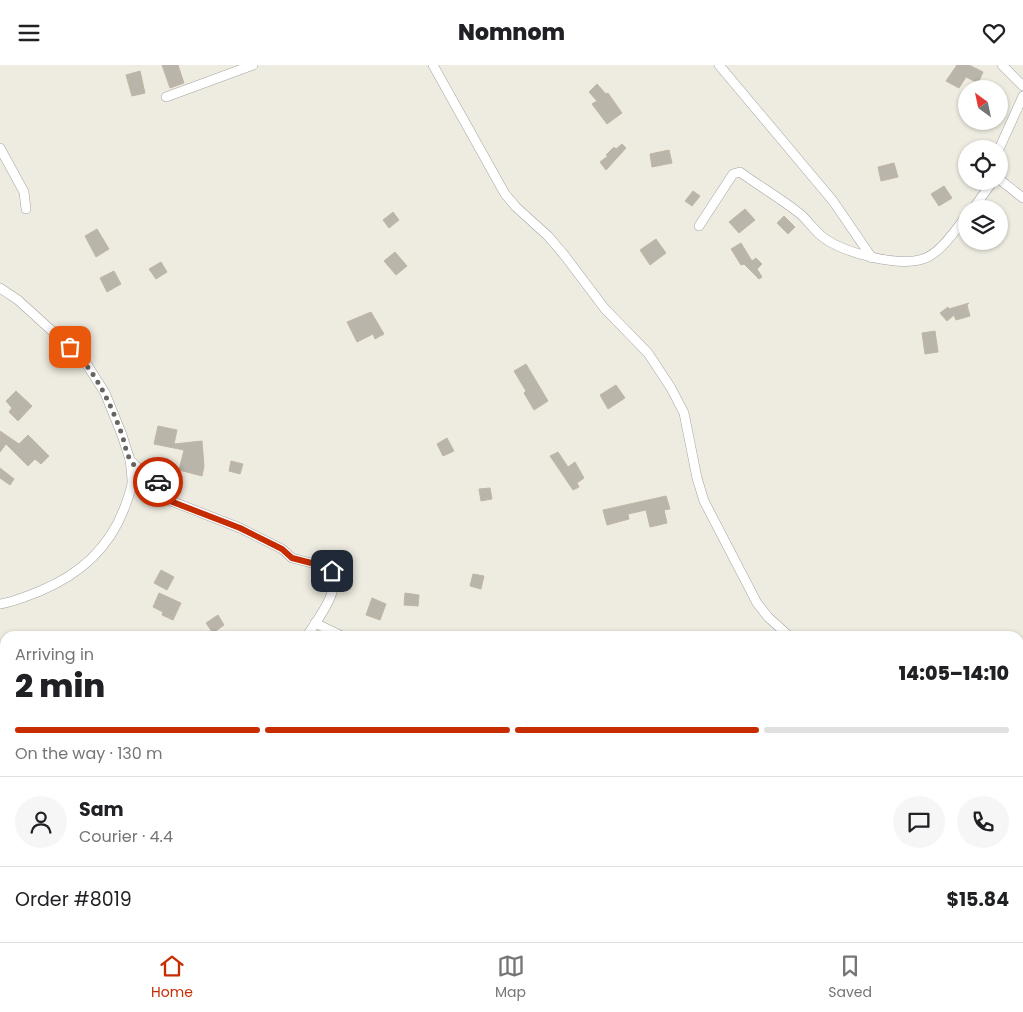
<!DOCTYPE html>
<meta charset="utf-8">
<style>
:root{--surface:#fff;--page:#f6f6f6;--text:#202124;--muted:#757577;--line:#e0e0e0;--accent:#c72b00}
body{margin:0;font-family:Poppins,sans-serif;background:var(--page);color:var(--text);height:100vh;display:flex;flex-direction:column;font-size:19px;white-space:nowrap}
*{box-sizing:border-box;margin:0}
p{font-size:16px;color:var(--muted)}
.icon{flex:none;width:28px;height:28px;fill:none;stroke:currentColor;stroke-width:2;stroke-linecap:round;stroke-linejoin:round}
.map{position:relative;flex:1;overflow:hidden}
.details{position:absolute;left:0px;top:566px;width:1024px;height:311px;display:flex;flex-direction:column;background:var(--surface);border-radius:15px 15px 0 0;box-shadow:0 1px 4px #0004}
.details>*{flex:none}
.needle{width:32px;rotate:327deg}
.controls{position:absolute;left:958px;top:15px;display:grid;gap:10px}
.controls a{display:grid;place-items:center;width:50px;height:50px;border-radius:50%;background:var(--surface);box-shadow:0 1px 4px #0004;font-size:25px}
.pin{position:absolute;display:grid;place-items:center;width:42px;height:42px;color:#fff;margin:-21px;border-radius:10px;box-shadow:0 2px 8px #0006}
.courier{position:absolute;display:grid;place-items:center;width:50px;height:50px;margin:-25px;border:4px solid #c72b00;border-radius:50%;background:#fff;color:#222;box-shadow:0 1px 6px #0007}
.head em{font-style:normal;font-weight:800}
.head div{display:flex;flex-direction:column-reverse}
.head{display:flex;align-items:center;justify-content:space-between;height:85px;padding:0 15px}
h1{font-size:32px;font-weight:800;line-height:38px}
.bar{display:grid;grid-template-columns:repeat(4,1fr);gap:8px 5px;align-content:center;height:60px;padding:0 15px}
.bar i{height:6px;border-radius:4px;background:var(--line)}
.bar .active{background:var(--accent)}
.bar p{grid-column:span 4}
.line{display:flex;align-items:center;gap:12px;padding:0 15px;border-top:1px solid var(--line)}
.line div{flex:1}
.round{display:grid;place-items:center;flex:none;width:52px;height:52px;border-radius:26px;background:var(--page)}
header{display:flex;justify-content:space-between;align-items:center;height:65px;padding:0 15px;background:var(--surface);font-size:22px;font-weight:800}
.dock{display:flex;justify-content:space-around;align-items:center;height:70px;border-top:1px solid var(--line);background:var(--surface);font-size:14px;color:var(--muted)}
.dock a{display:grid;justify-items:center;gap:2px}
.dock .active{color:var(--accent)}
.map>svg:first-child{display:block}
.building{fill:#bab5aa;stroke:#c0b6a3}
.lines{fill:none;stroke-linecap:round;stroke-linejoin:round}
.minor-casing{stroke:#a3a3a3;stroke-width:10}
.minor{stroke:#fff;stroke-width:9}
.done{stroke:#666561;stroke-width:5;stroke-dasharray:0 9}
.route{stroke:#c72b00;stroke-width:6}
</style>
<header><svg class="icon" aria-label="menu" viewBox="0 0 24 24"><path d="M4 6h16M4 12h16M4 18h16"/></svg>Nomnom<svg class="icon" aria-label="heart" viewBox="0 0 24 24"><path d="M12 20l-8-8c-3-5 5-10 8-4 3-6 11-1 8 4z"/></svg></header>
<div class="map">
<svg width="1023" height="877" viewBox="0 0 1023 877">
<rect width="100%" height="100%" fill="#eeece1"/>
<!-- building -->
<g class="building">
<path d="M162,0h16l6,18 -14,5z"/>
<path d="M957,0h12l14,7 -5,11 -12,-6 -7,11 -13,-7z"/>
<path d="M140,6l5,22 -13,3 -6,-21z"/>
<path d="M597,19l9,10 2,-1 14,20 -15,11 -15,-20 5,-3 -8,-9z"/>
<path d="M622,79l4,4 -20,22 -6,-8 8,-6 -2,-1 8,-8 2,2z"/>
<path d="M669,85l3,13 -20,4 -2,-13z"/>
<path d="M894,98l4,14 -17,4 -3,-14z"/>
<path d="M944,121l8,12 -13,8 -8,-12z"/>
<path d="M693,126l7,5 -8,10 -7,-5z"/>
<path d="M745,144l10,11 -16,13 -10,-11z"/>
<path d="M393,147l6,8 -10,8 -6,-8z"/>
<path d="M784,151l11,11 -7,7 -11,-11z"/>
<path d="M97,164l12,20 -13,8 -11,-21z"/>
<path d="M656,174l10,14 -16,12 -10,-15z"/>
<path d="M741,178l11,18 4,-3 6,6 -5,5 5,8 -3,2 -15,-15 -3,1 -10,-16z"/>
<path d="M395,187l12,14 -11,9 -12,-14z"/>
<path d="M161,197l6,10 -11,7 -7,-10z"/>
<path d="M114,206l7,13 -14,8 -7,-14z"/>
<path d="M969,238l-2,2 3,11 -14,4 -2,-5 -7,6 -7,-8 8,-6 1,2z"/>
<path d="M371,247l13,22 -9,5 -2,-5 -16,8 -10,-20z"/>
<path d="M935,266l3,21 -13,2 -3,-21z"/>
<path d="M526,299l22,37 -14,9 -10,-17 2,-2 -12,-20z"/>
<path d="M616,320l9,13 -17,11 -8,-14z"/>
<path d="M16,326l16,15 -14,15 -9,-9 3,-4 -6,-7z"/>
<path d="M158,361l19,4 -3,14 28,-3 2,25 -2,10 -23,-6 5,-20 -30,-6z"/>
<path d="M0,366l19,13 9,-9 21,21 -8,8 -6,-5 -7,7 -22,-22 -6,8z"/>
<path d="M447,373l7,13 -11,5 -6,-12z"/>
<path d="M558,387l10,15 7,-5 9,16 -7,5 2,4 -6,3 -23,-34z"/>
<path d="M231,396l12,3 -3,10 -11,-3z"/>
<path d="M0,403l14,11 -4,6 -10,-7z"/>
<path d="M490,423l2,11 -11,2 -2,-12z"/>
<path d="M666,431l4,13 -6,1 3,13 -17,4 -4,-17 -18,4 1,5 -22,6 -4,-15z"/>
<path d="M161,505l13,7 -7,13 -13,-7z"/>
<path d="M473,509l11,2 -3,13 -11,-3z"/>
<path d="M159,528l22,10 -8,17 -11,-5 1,-3 -10,-5z"/>
<path d="M405,528l14,2 -1,11 -14,-1z"/>
<path d="M372,533l14,6 -6,16 -14,-5z"/>
<path d="M218,550l6,10 -11,8 -7,-10z"/>
</g>
<g class="lines">
<defs>
<g id="minor">
<path d="M433,0l72,129 11,13 32,29 17,20 40,53 43,44 23,35 13,25 13,65 7,23 53,102 11,14 21,19"/>
<path d="M719,0l114,136 39,57"/>
<path d="M1002,0l21,21"/>
<path d="M166,32l87,-32"/>
<path d="M0,83l24,44 2,17"/>
<path d="M999,84l24,-53"/>
<path d="M999,114l24,19"/>
<path d="M973,144l20,-28"/>
<path d="M699,161l34,-52 7,-2c19,14 40,26 59,41 9,7 15,18 25,25 21,15 73,29 99,21 18,-6 31,-28 43,-42"/>
<path d="M0,223l18,12 66,60 21,33 17,42 8,25 9,9 12,4 15,26 74,29 42,21 10,9 31,8 9,5c8,22 -14,47 -25,65"/>
<path d="M0,539c14,-2 27,-8 40,-13 39,-16 69,-43 84,-82 3,-8 7,-18 8,-26 0,-7 -1,-16 -2,-23"/>
<path d="M315,558l27,13"/>
<path d="M0,784l5,4"/>
<path d="M1019,837l4,6"/>
<path d="M185,872l7,5"/>
</g>
</defs>
<!-- minor casing -->
<use href="#minor" class="minor-casing"/>
<!-- minor -->
<use href="#minor" class="minor"/>
</g>
<g class="lines">
<!-- done -->
<path class="done" d="M70,282c25,24 39,53 51,85 4,10 4,20 10,29 7,11 18,10 27,21"/>
<!-- route -->
<path class="route" d="M158,417l8,17 4,2 70,27 42,21 10,9 31,8 9,5"/>
</g>
</svg>
<div class="controls">
<a><svg class="needle" viewBox="-14 -14 28 28"><path d="M0-13l5 13h-10z" fill="#e53935"/><path d="M0 13l5-13h-10z" fill="#757577"/></svg></a>
<a><svg class="icon" aria-label="locate" viewBox="0 0 24 24"><circle cx="12" cy="12" r="6"/><path d="M12 2v4M12 18v4M2 12h4M18 12h4"/></svg></a>
<a><svg class="icon" aria-label="layers" viewBox="0 0 24 24"><path d="M12 4l9 5-9 5-9-5zM3 14l9 5 9-5"/></svg></a>
</div>
<div class="pin" style="left:70px;top:282px;background:#ea580c"><svg class="icon" aria-label="bag" viewBox="0 0 24 24"><path d="M5 8h14l-1 12H6zM9 8a3 3 0 0 1 6 0"/></svg></div>
<div class="pin" style="left:332px;top:506px;background:#1f2937"><svg class="icon" aria-label="home" viewBox="0 0 24 24"><path d="M3 11l9-7 9 7M6 9v11h12V9"/></svg></div>
<div class="courier" style="left:158px;top:417px"><svg class="icon" aria-label="car" viewBox="0 0 24 24"><path d="M5 17H2v-5l4-1 3-4h7l3 4 3 1v5h-3M9 17h6M6 11h13"/><circle cx="7" cy="17" r="2"/><circle cx="17" cy="17" r="2"/></svg></div>
<section class="details">
<div class="head"><div><h1>2 min</h1><p>Arriving in</p></div><em>14:05–14:10</em></div>
<div class="bar"><i class="active"></i><i class="active"></i><i class="active"></i><i></i><p>On the way · 130 m</p></div>
<div class="line" style="height:90px"><a class="round"><svg class="icon" aria-label="person" viewBox="0 0 24 24"><circle cx="12" cy="8" r="4"/><path d="M4 21q1-7 8-7t8 7"/></svg></a><div><b>Sam</b><p>Courier · 4.4</p></div><a class="round"><svg class="icon" aria-label="chat" viewBox="0 0 24 24"><path d="M4 5h16v11H9l-5 4z"/></svg></a><a class="round"><svg class="icon" aria-label="phone" viewBox="0 0 24 24"><path d="M5 4h4l2 5-3 2q2 4 5 5l2-3 5 2v4C11 20 4 13 5 4z"/></svg></a></div>
<div class="line" style="height:65px"><div>Order #8019</div><b>$15.84</b></div>
</section>
</div>
<nav class="dock">
<a class="active"><svg class="icon" aria-label="home" viewBox="0 0 24 24"><path d="M3 11l9-7 9 7M6 9v11h12V9"/></svg>Home</a>
<a><svg class="icon" aria-label="map" viewBox="0 0 24 24"><path d="M3 6l6-2 6 2 6-2v14l-6 2-6-2-6 2zM9 4v14M15 6v14"/></svg>Map</a>
<a><svg class="icon" aria-label="saved" viewBox="0 0 24 24"><path d="M7 4h10v16l-5-4-5 4z"/></svg>Saved</a>
</nav>
